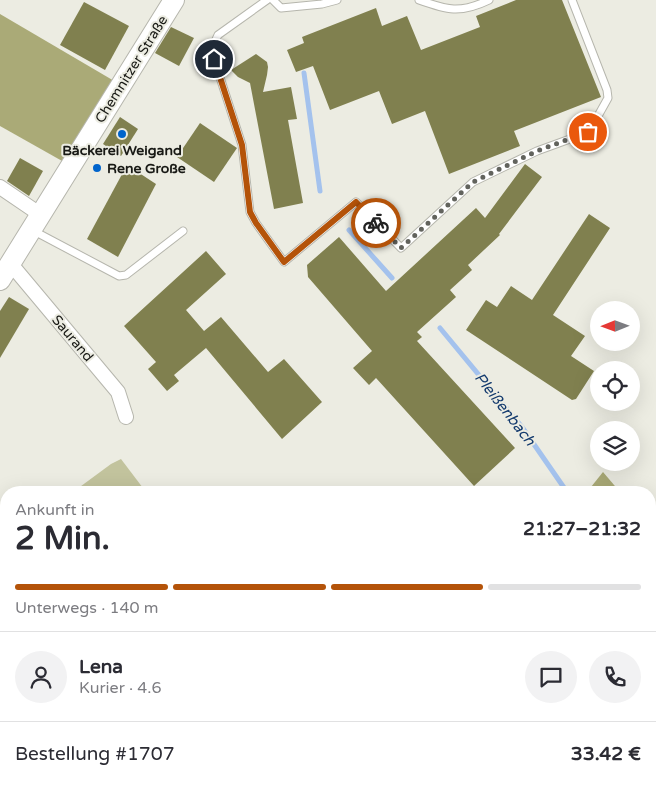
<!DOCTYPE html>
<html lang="de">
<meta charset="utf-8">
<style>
:root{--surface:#fff;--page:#f2f2f3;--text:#2b2b33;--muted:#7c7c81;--line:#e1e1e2;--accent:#b45309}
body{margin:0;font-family:"Varela Round",sans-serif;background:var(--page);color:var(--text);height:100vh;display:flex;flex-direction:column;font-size:19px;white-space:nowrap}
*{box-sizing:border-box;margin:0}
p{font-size:16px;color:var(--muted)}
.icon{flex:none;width:28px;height:28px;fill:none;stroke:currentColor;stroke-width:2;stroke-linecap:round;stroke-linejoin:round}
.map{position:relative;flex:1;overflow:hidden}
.drawer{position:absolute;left:0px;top:486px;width:656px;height:311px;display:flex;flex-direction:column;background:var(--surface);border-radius:20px 20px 0 0;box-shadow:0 5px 20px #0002}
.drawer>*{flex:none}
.needle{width:32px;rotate:269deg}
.buttons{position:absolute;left:590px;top:301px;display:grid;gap:10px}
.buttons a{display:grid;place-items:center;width:50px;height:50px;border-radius:50%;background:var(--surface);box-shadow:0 5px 20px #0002;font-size:25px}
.pin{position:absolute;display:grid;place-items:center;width:42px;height:42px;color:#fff;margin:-21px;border:2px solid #fff;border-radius:50%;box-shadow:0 1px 5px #0007}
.courier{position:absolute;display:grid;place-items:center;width:50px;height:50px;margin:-25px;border:4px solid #b45309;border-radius:50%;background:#fff;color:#222;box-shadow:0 1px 6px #0007}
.head em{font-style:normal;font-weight:700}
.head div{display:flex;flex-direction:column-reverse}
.head{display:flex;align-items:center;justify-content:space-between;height:85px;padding:0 15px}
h1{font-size:32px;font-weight:700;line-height:38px}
.bar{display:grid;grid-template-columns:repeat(4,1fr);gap:8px 5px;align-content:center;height:60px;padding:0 15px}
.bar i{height:6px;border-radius:4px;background:var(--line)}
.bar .current{background:var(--accent)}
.bar p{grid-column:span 4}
.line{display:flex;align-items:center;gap:12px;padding:0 15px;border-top:1px solid var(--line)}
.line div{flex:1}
.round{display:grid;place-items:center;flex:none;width:52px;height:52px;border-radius:26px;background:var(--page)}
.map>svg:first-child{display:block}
.green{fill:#c2c39d}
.forest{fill:#aa7}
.water{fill:#a4c2ed}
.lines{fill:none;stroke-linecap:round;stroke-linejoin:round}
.stream{stroke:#a4c2ed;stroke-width:5}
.building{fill:#80804f}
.service-casing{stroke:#b6b6ad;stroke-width:9}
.minor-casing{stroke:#b6b6ad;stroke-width:16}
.secondary-casing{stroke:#b6b6ad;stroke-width:22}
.service{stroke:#fff;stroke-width:7}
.minor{stroke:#fff;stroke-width:14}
.secondary{stroke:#fff;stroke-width:20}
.done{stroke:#62635d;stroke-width:5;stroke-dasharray:0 9}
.route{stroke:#b45309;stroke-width:6}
.poi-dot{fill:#0064cc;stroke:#ecece2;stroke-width:2}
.labels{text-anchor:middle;stroke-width:4;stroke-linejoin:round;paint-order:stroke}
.street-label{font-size:14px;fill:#181915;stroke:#ecece2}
.poi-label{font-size:14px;font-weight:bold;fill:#181915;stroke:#ecece2}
.water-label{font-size:15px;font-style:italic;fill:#133a6d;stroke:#ecece2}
</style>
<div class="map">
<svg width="656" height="797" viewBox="0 0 656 797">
<rect width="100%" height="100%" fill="#ecece2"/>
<!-- green -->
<g class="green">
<path d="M121,459l25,33h-73l38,-28z"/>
<path d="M6,543v41l-6,-11v-25z"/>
<path d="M51,791h330l4,6h-331z"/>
</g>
<!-- forest -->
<g class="forest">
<path d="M0,14l121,71 -50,81 -71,-40z"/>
<path d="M603,472l17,20h-33z"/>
<path d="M650,529l2,2 4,-1v267h-101l-3,-6h98z"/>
</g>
<!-- water -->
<path class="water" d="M431,791h121l3,6h-119z"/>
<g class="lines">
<!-- stream -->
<g class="stream">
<path d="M304,73l16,118"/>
<path d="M349,230l43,48"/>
<path d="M440,328l82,99 45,65"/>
<path d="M650,671l6,6"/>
</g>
</g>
<!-- building -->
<g class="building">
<path d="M516,0h46l39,97 -87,34 6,15 -71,28 -24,-63 -33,13 -13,-33 -49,19 -17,-44 -17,6 -9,-22 17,-7 -2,-6 74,-29 6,18 25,-10 14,34 59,-23 -4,-11z"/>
<path d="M84,2l45,24 -24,44 -45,-25z"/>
<path d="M171,27l23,11 -15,28 -24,-13z"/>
<path d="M256,54l11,8 1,5 -1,8 -4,17 28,-5 6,32 -9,1 15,83 -29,6 -24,-126 -12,-6 -7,-7z"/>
<path d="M120,117l18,12 -17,27 -18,-12z"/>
<path d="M200,123l37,25 -23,34 -37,-25z"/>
<path d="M20,158l23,13 -14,25 -22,-15z"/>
<path d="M525,164l17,13 -43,57 1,1 -32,30 4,5 -22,20 6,7 -39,35 5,5 -5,4 98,107 -41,38 -98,-108 -7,7 -16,-17 19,-17 -64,-74 -1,-12 32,-28 47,54 90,-83 9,10z"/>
<path d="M127,165l29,19 -38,73 -31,-18z"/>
<path d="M589,214l21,14 -57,87 32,21 -14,20 23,15 -18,28 -4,1 -106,-70 20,-30 11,7 14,-21 21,14z"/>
<path d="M206,251l20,23 -40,36 18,21 17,-14 47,55 16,-13 38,43 -40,37 -76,-91 -32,27 5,6 -12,10 -19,-22 8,-7 -32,-36z"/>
<path d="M9,297l20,12 -29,49v-47z"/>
</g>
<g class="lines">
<defs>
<g id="service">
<path d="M267,0l-49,35 -5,11 1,13 28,86 8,67 6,11 28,39 72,-60 45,46 72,-66 64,-31 52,-19 19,-34 -1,-8 -35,-90"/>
<path d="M273,0l8,8 41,-4 15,-4"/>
<path d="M419,0c28,10 41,14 70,0"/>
<path d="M32,230l87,46 7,-1 57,-44"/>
<path d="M0,608l6,-2"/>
</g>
<g id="minor">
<path d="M0,187l41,28"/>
<path d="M10,263l108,129 8,25"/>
</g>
<path id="secondary" d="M0,280l174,-280"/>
</defs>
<!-- service casing -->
<use href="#service" class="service-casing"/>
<!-- minor casing -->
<use href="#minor" class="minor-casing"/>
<!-- secondary casing -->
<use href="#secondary" class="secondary-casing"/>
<!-- service -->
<use href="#service" class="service"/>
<!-- minor -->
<use href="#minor" class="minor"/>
<!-- secondary -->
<use href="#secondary" class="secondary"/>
</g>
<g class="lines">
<!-- done -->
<path class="done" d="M376,223l25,25 72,-66 64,-31 51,-19"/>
<!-- route -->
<path class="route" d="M214,59l28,86 8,67 6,11 28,39 72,-60 20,21"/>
</g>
<!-- markers -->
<g class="poi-dot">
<circle cx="122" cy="134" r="5"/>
<circle cx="97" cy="168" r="5"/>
</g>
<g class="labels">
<!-- street labels -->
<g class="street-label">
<text transform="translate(131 69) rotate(-58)" y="5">Chemnitzer Straße</text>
<text transform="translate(73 338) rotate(50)" y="5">Saurand</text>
</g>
<!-- poi labels -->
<g class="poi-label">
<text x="122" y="155">Bäckerei Weigand</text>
<text x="107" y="173" text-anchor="start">Rene Große</text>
</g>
<!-- water labels -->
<g class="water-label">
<text transform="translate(505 409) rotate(52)" y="5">Pleißenbach</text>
</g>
</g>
</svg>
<div class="buttons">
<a><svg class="needle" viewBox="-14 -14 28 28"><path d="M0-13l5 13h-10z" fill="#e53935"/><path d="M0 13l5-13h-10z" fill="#7c7c81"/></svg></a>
<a><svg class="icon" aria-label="locate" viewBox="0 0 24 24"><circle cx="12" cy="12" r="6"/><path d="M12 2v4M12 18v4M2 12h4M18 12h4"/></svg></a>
<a><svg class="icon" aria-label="layers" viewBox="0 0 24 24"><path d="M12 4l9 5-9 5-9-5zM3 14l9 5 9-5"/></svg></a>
</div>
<div class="pin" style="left:588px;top:132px;background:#ea580c"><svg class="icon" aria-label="bag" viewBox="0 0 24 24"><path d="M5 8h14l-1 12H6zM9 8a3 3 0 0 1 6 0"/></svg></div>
<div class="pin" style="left:214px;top:59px;background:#1f2937"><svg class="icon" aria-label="home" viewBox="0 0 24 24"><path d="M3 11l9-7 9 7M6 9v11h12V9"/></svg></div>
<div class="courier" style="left:376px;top:223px"><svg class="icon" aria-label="bike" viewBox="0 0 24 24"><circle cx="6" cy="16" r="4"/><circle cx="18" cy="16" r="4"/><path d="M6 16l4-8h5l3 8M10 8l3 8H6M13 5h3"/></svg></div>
<section class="drawer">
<div class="head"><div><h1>2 Min.</h1><p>Ankunft in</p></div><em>21:27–21:32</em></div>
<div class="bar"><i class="current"></i><i class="current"></i><i class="current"></i><i></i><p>Unterwegs · 140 m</p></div>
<div class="line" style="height:90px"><a class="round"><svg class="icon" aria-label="person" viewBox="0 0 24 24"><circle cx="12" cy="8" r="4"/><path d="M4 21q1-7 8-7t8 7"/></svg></a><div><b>Lena</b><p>Kurier · 4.6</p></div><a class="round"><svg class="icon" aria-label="chat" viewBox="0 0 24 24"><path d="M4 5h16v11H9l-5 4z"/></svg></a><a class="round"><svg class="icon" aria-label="phone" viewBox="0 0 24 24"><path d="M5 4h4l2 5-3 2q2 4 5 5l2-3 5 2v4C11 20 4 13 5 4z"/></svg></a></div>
<div class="line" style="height:65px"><div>Bestellung #1707</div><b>33.42 €</b></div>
</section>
</div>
